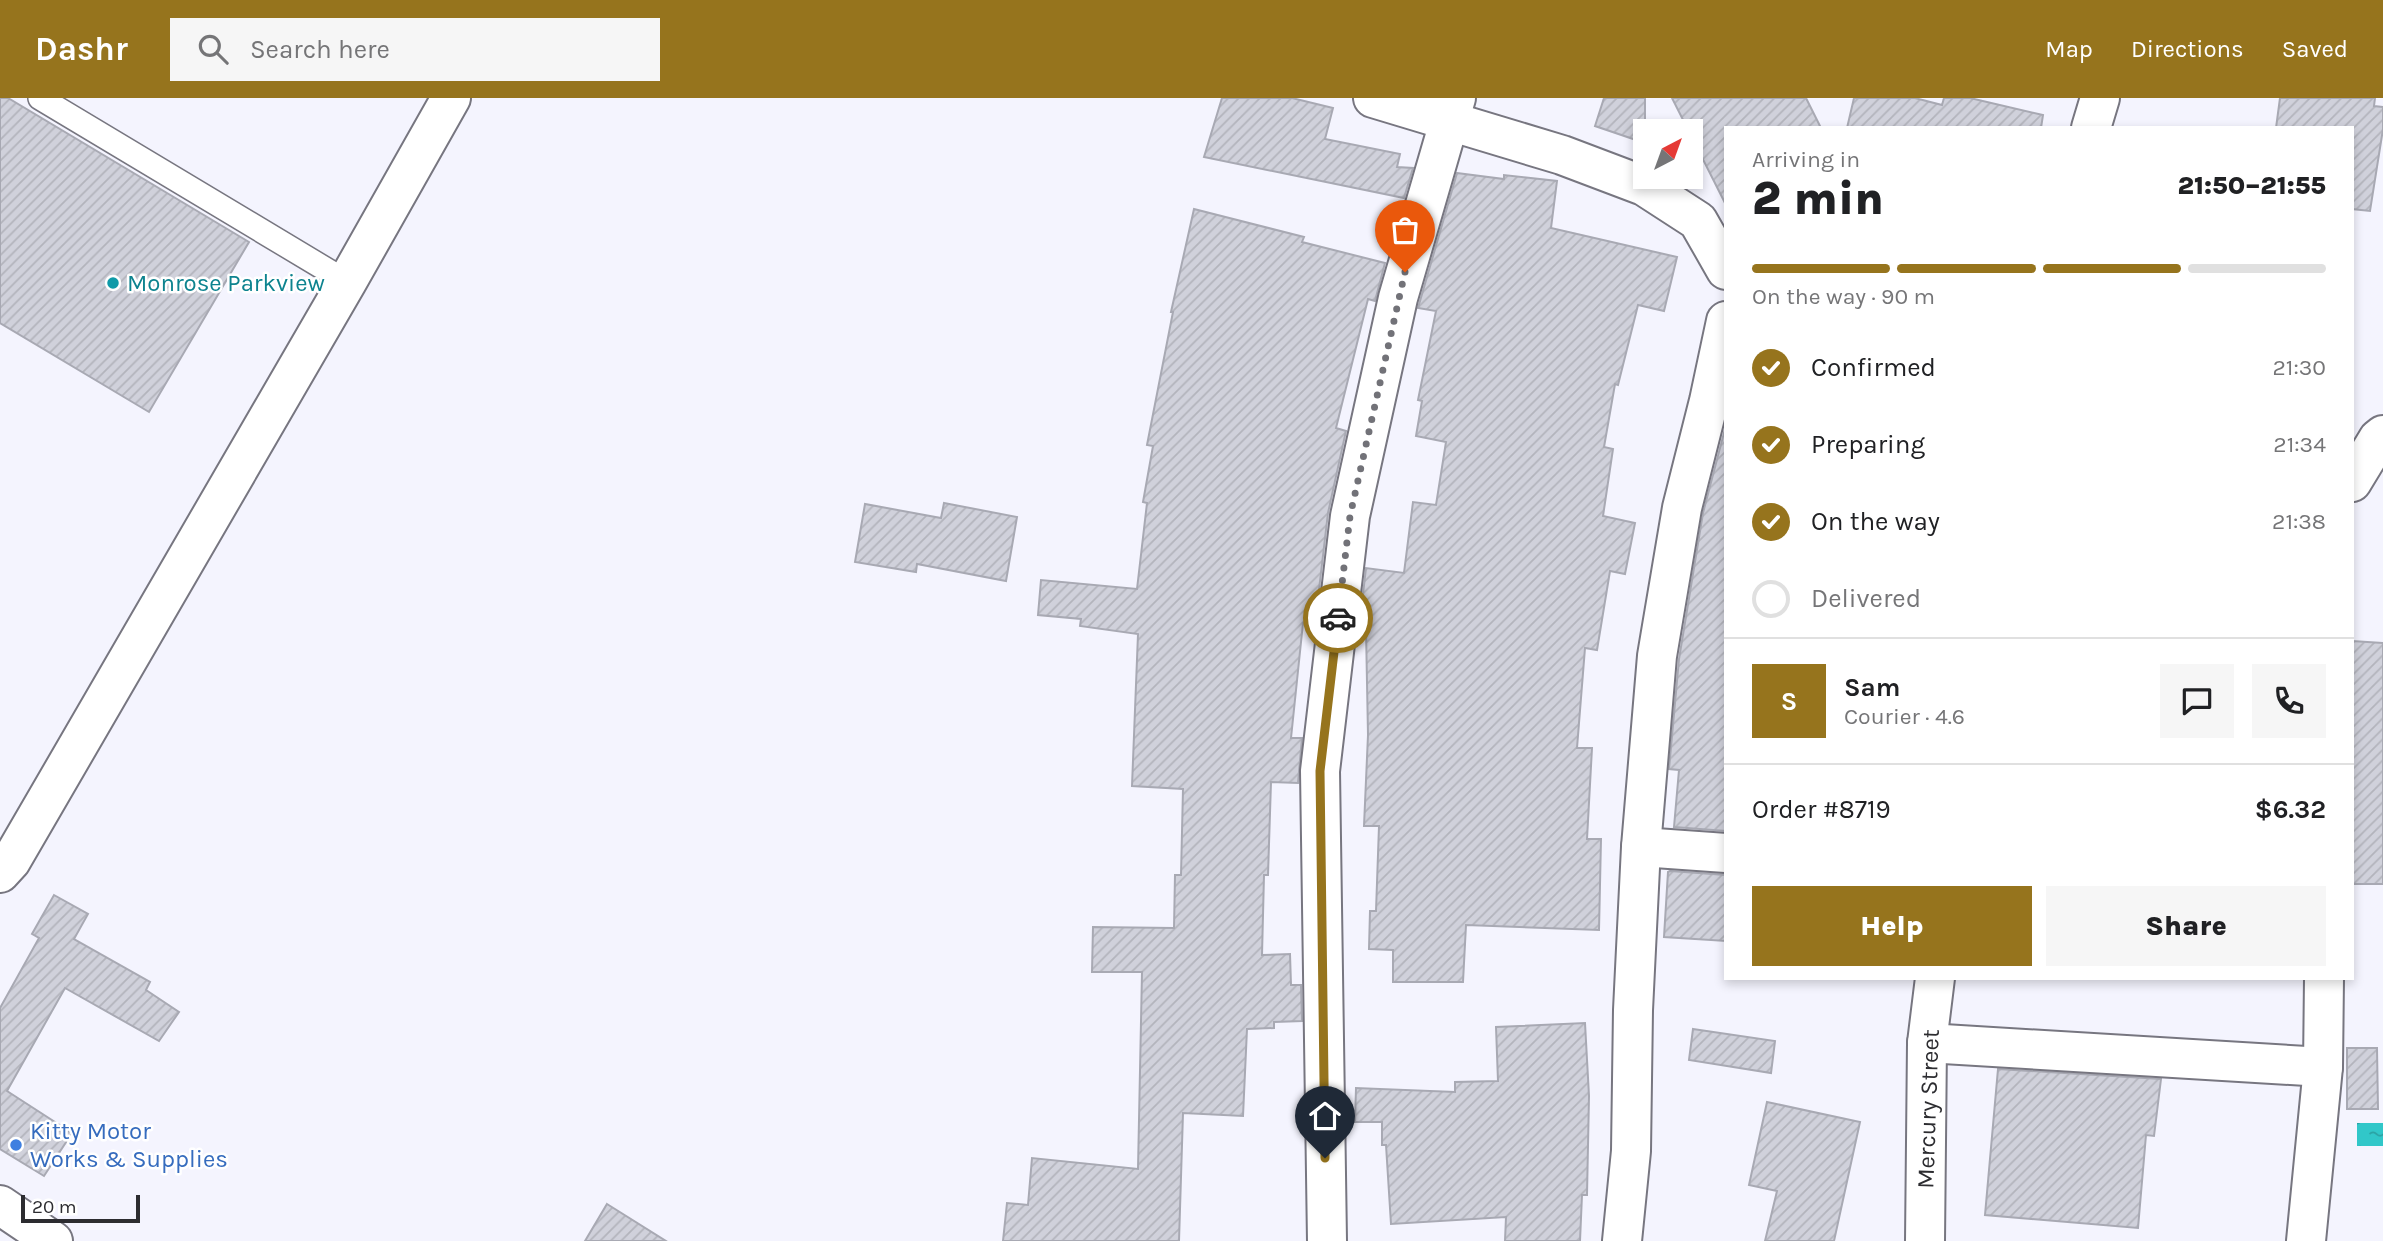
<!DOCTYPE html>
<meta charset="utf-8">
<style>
:root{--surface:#fff;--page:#f6f6f6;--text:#202124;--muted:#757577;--line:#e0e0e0;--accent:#96741d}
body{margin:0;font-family:Karla,sans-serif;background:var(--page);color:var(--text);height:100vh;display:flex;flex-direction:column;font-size:26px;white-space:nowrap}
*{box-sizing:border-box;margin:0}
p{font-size:23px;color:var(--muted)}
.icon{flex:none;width:38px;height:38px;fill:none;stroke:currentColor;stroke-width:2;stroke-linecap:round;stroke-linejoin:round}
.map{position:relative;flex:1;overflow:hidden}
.sheet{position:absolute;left:1724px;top:28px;width:630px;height:854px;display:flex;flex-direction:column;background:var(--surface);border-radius:0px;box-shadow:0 4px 10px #0003}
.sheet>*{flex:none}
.needle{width:46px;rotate:41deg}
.fabs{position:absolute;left:1633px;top:21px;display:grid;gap:14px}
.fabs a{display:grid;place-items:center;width:70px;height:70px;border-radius:0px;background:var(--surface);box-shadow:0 4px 10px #0003;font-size:35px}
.scale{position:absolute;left:21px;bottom:18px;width:119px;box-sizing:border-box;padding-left:7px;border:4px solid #2c2c30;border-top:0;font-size:19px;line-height:24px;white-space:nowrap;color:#2c2c30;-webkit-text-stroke:5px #fff;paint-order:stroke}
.pin{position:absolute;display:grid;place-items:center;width:60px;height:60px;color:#fff;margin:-72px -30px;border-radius:50% 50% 50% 0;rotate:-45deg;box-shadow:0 0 7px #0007}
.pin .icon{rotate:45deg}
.courier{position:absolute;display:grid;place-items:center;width:70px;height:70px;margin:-35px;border:5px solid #96741d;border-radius:50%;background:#fff;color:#222;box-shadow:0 2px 9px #0007}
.headline em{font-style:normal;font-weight:800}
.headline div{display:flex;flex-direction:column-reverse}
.headline{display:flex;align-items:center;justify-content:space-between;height:119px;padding:0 28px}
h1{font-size:46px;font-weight:800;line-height:52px}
.bar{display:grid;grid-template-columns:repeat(4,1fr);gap:10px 7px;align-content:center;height:84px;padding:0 28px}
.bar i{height:9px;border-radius:5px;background:var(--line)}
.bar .on{background:var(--accent)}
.bar p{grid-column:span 4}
.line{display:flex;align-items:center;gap:18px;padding:0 28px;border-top:2px solid var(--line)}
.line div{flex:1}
.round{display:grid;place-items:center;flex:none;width:74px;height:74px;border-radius:0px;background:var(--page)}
ol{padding:0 28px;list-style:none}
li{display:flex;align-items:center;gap:21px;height:77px}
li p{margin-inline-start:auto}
li .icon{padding:7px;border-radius:50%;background:var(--accent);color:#fff;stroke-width:4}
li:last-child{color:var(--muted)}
li i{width:38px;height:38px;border:4px solid var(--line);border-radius:50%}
.button{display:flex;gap:14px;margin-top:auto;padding:14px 28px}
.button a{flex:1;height:80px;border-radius:0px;background:var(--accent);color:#fff;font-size:28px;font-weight:800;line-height:80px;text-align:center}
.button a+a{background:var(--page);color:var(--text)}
header{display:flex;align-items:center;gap:42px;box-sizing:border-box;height:98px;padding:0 35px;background:var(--accent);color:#fff}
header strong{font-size:33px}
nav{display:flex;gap:38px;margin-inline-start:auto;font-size:24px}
.search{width:490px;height:63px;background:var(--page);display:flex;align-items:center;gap:18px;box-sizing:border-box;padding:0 24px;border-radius:0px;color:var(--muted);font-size:26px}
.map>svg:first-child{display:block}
.water{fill:url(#water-ripples)}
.building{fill:url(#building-hatch);stroke:#a8a9b3;stroke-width:2}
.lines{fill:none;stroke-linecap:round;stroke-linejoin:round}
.lane-casing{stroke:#777680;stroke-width:26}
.street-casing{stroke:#777680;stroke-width:42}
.secondary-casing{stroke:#777680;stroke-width:42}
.lane{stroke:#fff;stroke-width:23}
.street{stroke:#fff;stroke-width:38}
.secondary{stroke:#fff;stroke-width:38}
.done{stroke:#727278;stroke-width:7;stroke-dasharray:0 12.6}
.route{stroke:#96741d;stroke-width:9}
.culture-dot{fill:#0f9aa8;stroke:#fff;stroke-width:2.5}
.shop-dot{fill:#3f7fe0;stroke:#fff;stroke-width:2.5}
.labels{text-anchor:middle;stroke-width:5;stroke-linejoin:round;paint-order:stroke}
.culture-label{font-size:24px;fill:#0d838f;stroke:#fff;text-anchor:start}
.street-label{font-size:24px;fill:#2c2c30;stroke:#fff}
.shop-label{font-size:24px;fill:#366cbe;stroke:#fff;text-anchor:start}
</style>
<header>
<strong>Dashr</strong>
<div class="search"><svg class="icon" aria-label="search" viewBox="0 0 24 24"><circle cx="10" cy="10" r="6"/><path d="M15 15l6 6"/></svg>Search here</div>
<nav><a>Map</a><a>Directions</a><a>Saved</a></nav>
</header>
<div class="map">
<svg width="2383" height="1143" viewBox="0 0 2383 1143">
<defs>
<pattern id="water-ripples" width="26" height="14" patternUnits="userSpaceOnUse" patternTransform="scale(1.75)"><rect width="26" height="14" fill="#31c7c9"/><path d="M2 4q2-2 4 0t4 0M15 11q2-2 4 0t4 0" fill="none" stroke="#2aa2a4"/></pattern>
<pattern id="building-hatch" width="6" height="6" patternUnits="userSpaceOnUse" patternTransform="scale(1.75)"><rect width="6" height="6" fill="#d0d1db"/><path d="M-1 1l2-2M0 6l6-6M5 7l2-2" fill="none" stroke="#b3b4bc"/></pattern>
</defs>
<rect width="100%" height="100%" fill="#f4f4fe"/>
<!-- water -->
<rect class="water" x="2357" y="1025" width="26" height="23"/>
<!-- building -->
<g class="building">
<path d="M0,0h8l241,144 -100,170 -149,-89z"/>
<path d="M1222,0h70l41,10 -8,31 75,15 -3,13 16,1 -9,30 -200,-41z"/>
<path d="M1604,0h41v45l-50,-17z"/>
<path d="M1672,0h134l15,30h-95v77z"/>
<path d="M1854,0h61l27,7 2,-7h26l73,17 -2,13h-194z"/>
<path d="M2280,0h95l-1,8 9,1v22l-13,82 -18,-2v-81h-76z"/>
<path d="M1457,75l47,6v-4l53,6 -6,47 126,29 -13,54 -26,-6 -20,80 -3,-1 -11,63 9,2 -10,67 32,7 -10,51 -15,-3 -13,79 -12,-2 -8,100h15l-5,91h14l-2,91 -133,-5 -3,57h-70v-32l-24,-1 1,-38h6l3,-85h-15l4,-91 -2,-105 -7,-1 7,-61 38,5 9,-71 23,3 10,-63 -30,-6 6,-35 -4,-1 18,-89 -18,-3z"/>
<path d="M1194,111l110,28 -2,5 83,21 -10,38 -7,-2 -32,129 10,3 -18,82 -13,111 -12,-1 -12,115h11l-4,45 -27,-1 -3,93h-4l-2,80 28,-1 1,31h10l1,36 -28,1v6l-27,1 -4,87 -60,-3 -4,128h-176l4,-38 21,2 4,-47 106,11 4,-197h-50l1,-45 81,1 1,-53h6l2,-86 -51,-3 6,-152 -58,-8 1,-7 -43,-4 3,-35 96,9 10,-86 -4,-1 10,-56 -6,-1 26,-133h-2z"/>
<path d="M1726,327v406l-52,-4 5,-57 -10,-1 10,-110 24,-146z"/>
<path d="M944,405l73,14 -11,64 -89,-17 -1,8 -61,-10 10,-58 76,14z"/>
<path d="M2352,543l31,2v241h-31z"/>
<path d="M1670,773l56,4v66l-62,-4 4,-65z"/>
<path d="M54,797l34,19 -14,25 76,43 -4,8 33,22 -20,29 -94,-53 -58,103 65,42 -28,43 -44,-27v-141l39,-70 -7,-4z"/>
<path d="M1585,925l4,73 -2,99h-5l-2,46h-75l1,-24 -115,7 -5,-79h-4v-23h-27l1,-34 99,4v-10l43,-1 -2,-54z"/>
<path d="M1693,931l82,12 -4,32 -82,-13z"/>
<path d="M2347,950h30l1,61h-31z"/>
<path d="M1998,971l163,10 -7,57 -8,-1 -8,93 -153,-13z"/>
<path d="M1767,1004l93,20 -26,119h-69l12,-50 -28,-6z"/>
<path d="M607,1106l59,37h-81z"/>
</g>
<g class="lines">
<defs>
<path id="lane" d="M40,0l307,184"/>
<g id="street">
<path d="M1373,0l189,57 82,31 54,35 28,49"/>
<path d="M2091,30l9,-30"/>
<path d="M2352,384l26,-43 5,-4"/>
<path d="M1641,749l85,6"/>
<path d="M0,775l11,-12 336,-579 104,-184"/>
<path d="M1927,945l396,24"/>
<path d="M1327,1143l-7,-470 30,-255 48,-218 58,-200"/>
<path d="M1622,1143l9,-90 2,-141 8,-163 16,-191 25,-148 27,-107 17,-80"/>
<path d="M1925,1143l2,-198 8,-65"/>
<path d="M2306,1143l17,-174 1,-89"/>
</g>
<path id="secondary" d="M0,1107l53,36"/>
</defs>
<!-- lane casing -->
<use href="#lane" class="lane-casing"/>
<!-- street casing -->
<use href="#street" class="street-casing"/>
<!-- secondary casing -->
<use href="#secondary" class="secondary-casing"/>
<!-- lane -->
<use href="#lane" class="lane"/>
<!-- street -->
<use href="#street" class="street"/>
<!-- secondary -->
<use href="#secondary" class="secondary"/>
</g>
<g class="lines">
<!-- done -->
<path class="done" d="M1338,520l12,-102 55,-244"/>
<!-- route -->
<path class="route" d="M1325,1060l-5,-387 18,-153"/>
</g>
<!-- markers -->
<circle class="culture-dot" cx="113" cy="185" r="7"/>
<circle class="shop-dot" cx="16" cy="1047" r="7"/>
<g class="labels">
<!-- culture labels -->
<g class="culture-label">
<text x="127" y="193">Monrose Parkview</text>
</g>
<!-- street labels -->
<g class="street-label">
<text transform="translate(1928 1011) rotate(-88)" y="8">Mercury Street</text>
</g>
<!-- shop labels -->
<g class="shop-label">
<text x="30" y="1041">Kitty Motor<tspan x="30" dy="28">Works &amp; Supplies</tspan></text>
</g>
</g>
</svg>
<div class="fabs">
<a><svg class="needle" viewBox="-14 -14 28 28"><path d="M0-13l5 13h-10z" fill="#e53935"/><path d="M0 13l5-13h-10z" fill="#757577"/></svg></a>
</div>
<div class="scale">20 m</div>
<div class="pin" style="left:1405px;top:174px;background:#ea580c"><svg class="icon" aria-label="bag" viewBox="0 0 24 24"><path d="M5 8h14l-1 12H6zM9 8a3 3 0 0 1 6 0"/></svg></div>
<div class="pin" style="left:1325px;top:1060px;background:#1f2937"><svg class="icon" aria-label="home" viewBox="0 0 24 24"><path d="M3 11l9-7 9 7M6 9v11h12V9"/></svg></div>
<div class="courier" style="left:1338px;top:520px"><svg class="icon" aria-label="car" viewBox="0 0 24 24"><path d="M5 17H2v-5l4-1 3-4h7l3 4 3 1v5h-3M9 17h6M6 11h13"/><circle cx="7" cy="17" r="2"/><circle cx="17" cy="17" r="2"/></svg></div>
<section class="sheet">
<div class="headline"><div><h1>2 min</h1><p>Arriving in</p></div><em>21:50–21:55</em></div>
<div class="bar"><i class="on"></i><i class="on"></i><i class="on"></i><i></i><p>On the way · 90 m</p></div>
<ol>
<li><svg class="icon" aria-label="check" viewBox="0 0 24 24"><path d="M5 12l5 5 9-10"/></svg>Confirmed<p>21:30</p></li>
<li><svg class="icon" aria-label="check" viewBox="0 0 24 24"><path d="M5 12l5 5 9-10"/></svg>Preparing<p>21:34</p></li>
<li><svg class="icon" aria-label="check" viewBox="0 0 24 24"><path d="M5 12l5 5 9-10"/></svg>On the way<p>21:38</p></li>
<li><i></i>Delivered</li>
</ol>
<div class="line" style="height:126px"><b class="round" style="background:var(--accent);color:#fff">S</b><div><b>Sam</b><p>Courier · 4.6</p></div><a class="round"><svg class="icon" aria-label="chat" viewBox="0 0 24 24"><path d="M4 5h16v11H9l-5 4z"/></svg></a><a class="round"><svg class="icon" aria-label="phone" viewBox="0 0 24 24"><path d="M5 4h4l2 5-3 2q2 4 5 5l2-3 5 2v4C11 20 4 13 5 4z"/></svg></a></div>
<div class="line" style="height:91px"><div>Order #8719</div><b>$6.32</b></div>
<div class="button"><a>Help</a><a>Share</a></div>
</section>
</div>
